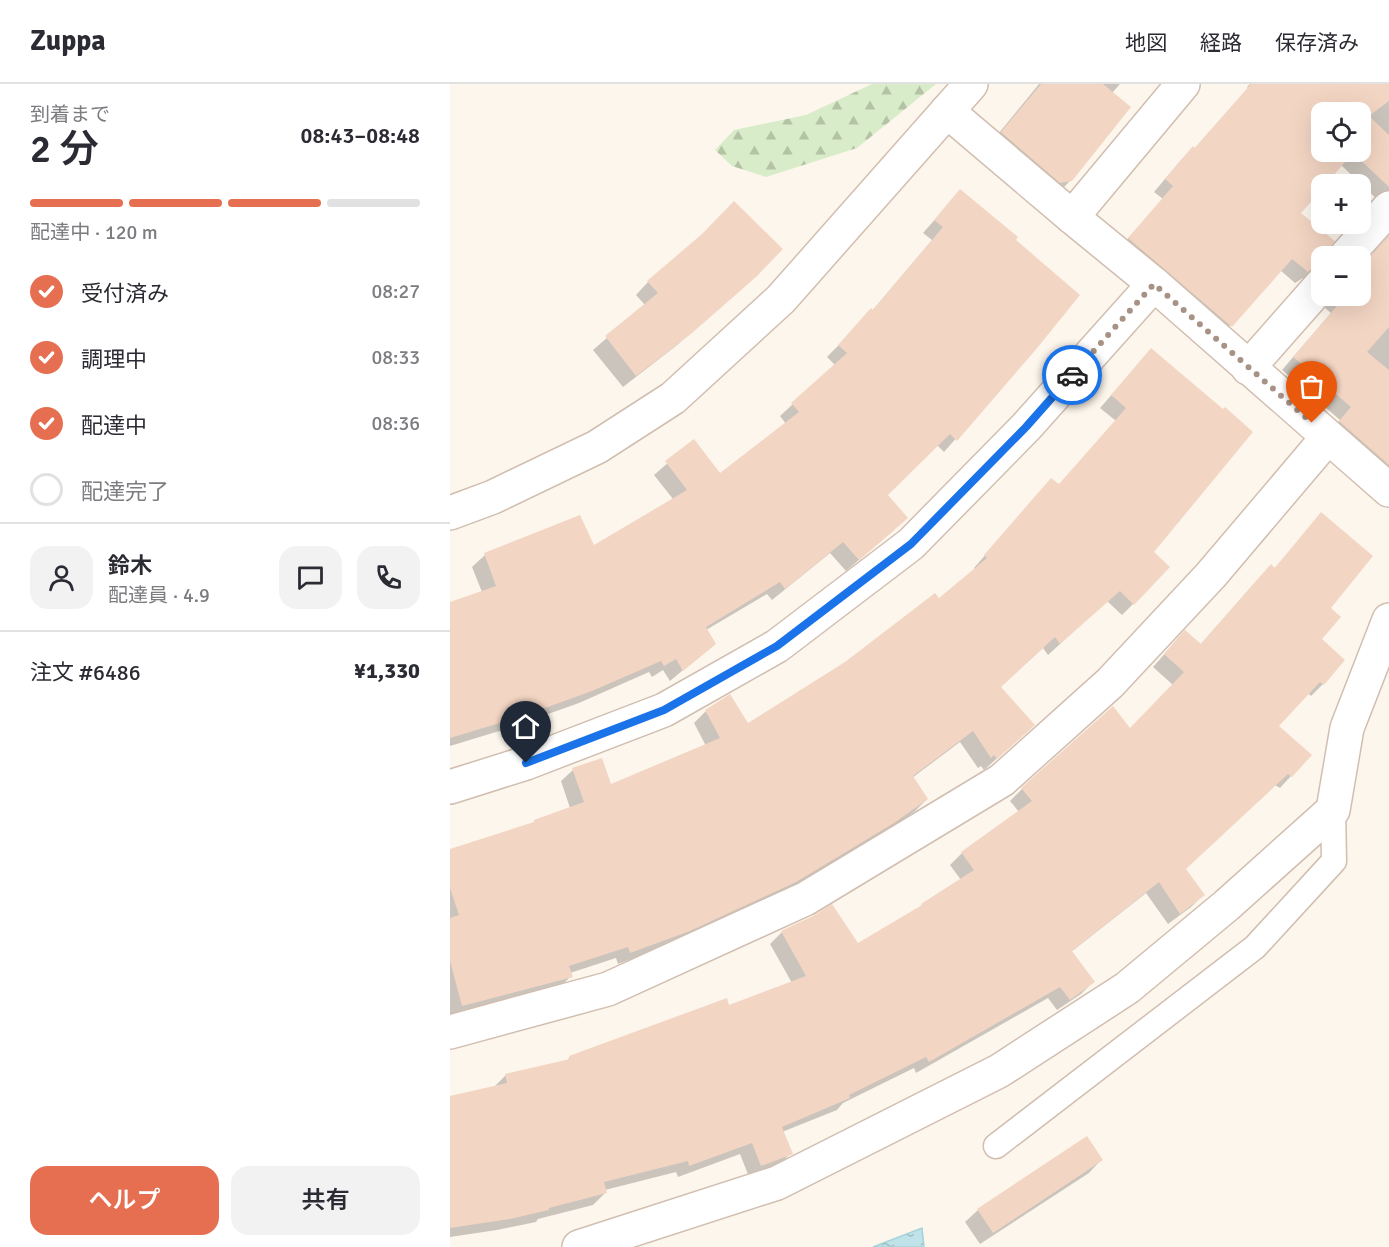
<!DOCTYPE html>
<html lang="ja">
<meta charset="utf-8">
<style>
:root{--surface:#fff;--page:#f2f2f3;--text:#2b2b33;--muted:#7c7c81;--line:#e1e1e2;--accent:#e76f51}
body{margin:0;font-family:Signika,"Noto Sans JP",sans-serif;background:var(--page);color:var(--text);height:100vh;display:flex;flex-direction:column;font-size:22px;white-space:nowrap}
*{box-sizing:border-box;margin:0}
p{font-size:20px;color:var(--muted)}
.icon{flex:none;width:33px;height:33px;fill:none;stroke:currentColor;stroke-width:2;stroke-linecap:round;stroke-linejoin:round}
.map{position:relative;flex:1;overflow:hidden}
.side{display:flex;flex-direction:column;background:var(--surface);width:450px}
.side>*{flex:none}
.fabs{position:absolute;left:861px;top:18px;display:grid;gap:12px}
.fabs a{display:grid;place-items:center;width:60px;height:60px;border-radius:12px;background:var(--surface);box-shadow:0 6px 24px #0002;font-size:30px}
.pin{position:absolute;display:grid;place-items:center;width:51px;height:51px;color:#fff;margin:-62px -26px;border-radius:50% 50% 50% 0;rotate:-45deg;box-shadow:0 0 6px #0007}
.pin .icon{rotate:45deg}
.courier{position:absolute;display:grid;place-items:center;width:60px;height:60px;margin:-30px;border:4px solid #1a73e8;border-radius:50%;background:#fff;color:#222;box-shadow:0 2px 8px #0007}
.headline em{font-style:normal;font-weight:600}
.headline div{display:flex;flex-direction:column-reverse}
.headline{display:flex;align-items:center;justify-content:space-between;height:102px;padding:0 30px}
h1{font-size:39px;font-weight:600;line-height:45px}
.bar{display:grid;grid-template-columns:repeat(4,1fr);gap:9px 6px;align-content:center;height:72px;padding:0 30px}
.bar i{height:8px;border-radius:4px;background:var(--line)}
.bar .active{background:var(--accent)}
.bar p{grid-column:span 4}
.line{display:flex;align-items:center;gap:15px;padding:0 30px;border-top:2px solid var(--line)}
.line div{flex:1}
.round{display:grid;place-items:center;flex:none;width:63px;height:63px;border-radius:18px;background:var(--page)}
ol{padding:0 30px;list-style:none}
li{display:flex;align-items:center;gap:18px;height:66px}
li p{margin-inline-start:auto}
li .icon{padding:6px;border-radius:50%;background:var(--accent);color:#fff;stroke-width:4}
li:last-child{color:var(--muted)}
li i{width:33px;height:33px;border:3px solid var(--line);border-radius:50%}
.action{display:flex;gap:12px;margin-top:auto;padding:12px 30px}
.action a{flex:1;height:69px;border-radius:18px;background:var(--accent);color:#fff;font-size:24px;font-weight:600;line-height:69px;text-align:center}
.action a+a{background:var(--page);color:var(--text)}
header{display:flex;align-items:center;gap:36px;box-sizing:border-box;height:84px;padding:0 30px;background:var(--surface);border-bottom:2px solid var(--line)}
header strong{font-size:28px}
nav{display:flex;gap:33px;margin-inline-start:auto;font-size:21px}
main{display:flex;flex:1;min-height:0}
.map>svg:first-child{display:block}
.forest{fill:url(#forest-firs)}
.water{fill:url(#water-ripples);stroke:#a5d3da;stroke-width:1.5}
.shadow{fill:#0003;fill-rule:evenodd}
.building{fill:#f3d5c3;fill-rule:evenodd}
.lines{fill:none;stroke-linecap:round;stroke-linejoin:round}
.lane-casing{stroke:#d1beb0;stroke-width:27}
.street-casing{stroke:#d1beb0;stroke-width:36}
.lane{stroke:#fff;stroke-width:24}
.street{stroke:#fff;stroke-width:33}
.done{stroke:#a89285;stroke-width:6;stroke-dasharray:0 10.8}
.route{stroke:#1a73e8;stroke-width:8}
</style>
<header>
<strong>Zuppa</strong>
<nav><a>地図</a><a>経路</a><a>保存済み</a></nav>
</header>
<main>
<section class="side">
<div class="headline"><div><h1>2 分</h1><p>到着まで</p></div><em>08:43–08:48</em></div>
<div class="bar"><i class="active"></i><i class="active"></i><i class="active"></i><i></i><p>配達中 · 120 m</p></div>
<ol>
<li><svg class="icon" aria-label="check" viewBox="0 0 24 24"><path d="M5 12l5 5 9-10"/></svg>受付済み<p>08:27</p></li>
<li><svg class="icon" aria-label="check" viewBox="0 0 24 24"><path d="M5 12l5 5 9-10"/></svg>調理中<p>08:33</p></li>
<li><svg class="icon" aria-label="check" viewBox="0 0 24 24"><path d="M5 12l5 5 9-10"/></svg>配達中<p>08:36</p></li>
<li><i></i>配達完了</li>
</ol>
<div class="line" style="height:108px"><a class="round"><svg class="icon" aria-label="person" viewBox="0 0 24 24"><circle cx="12" cy="8" r="4"/><path d="M4 21q1-7 8-7t8 7"/></svg></a><div><b>鈴木</b><p>配達員 · 4.9</p></div><a class="round"><svg class="icon" aria-label="chat" viewBox="0 0 24 24"><path d="M4 5h16v11H9l-5 4z"/></svg></a><a class="round"><svg class="icon" aria-label="phone" viewBox="0 0 24 24"><path d="M5 4h4l2 5-3 2q2 4 5 5l2-3 5 2v4C11 20 4 13 5 4z"/></svg></a></div>
<div class="line" style="height:78px"><div>注文 #6486</div><b>¥1,330</b></div>
<div class="action"><a>ヘルプ</a><a>共有</a></div>
</section>
<div class="map">
<svg width="939" height="1163" viewBox="0 0 939 1163">
<defs>
<pattern id="forest-firs" width="22" height="20" patternUnits="userSpaceOnUse" patternTransform="scale(1.5)"><rect width="22" height="20" fill="#d8ecc9"/><path d="M5 1l3.5 6h-7zM16 11l3.5 6h-7z" fill="#b4c2a5"/></pattern>
<pattern id="water-ripples" width="26" height="14" patternUnits="userSpaceOnUse" patternTransform="scale(1.5)"><rect width="26" height="14" fill="#bfe3e8"/><path d="M2 4q2-2 4 0t4 0M15 11q2-2 4 0t4 0" fill="none" stroke="#a0bbbe"/></pattern>
</defs>
<rect width="100%" height="100%" fill="#fdf6ec"/>
<!-- forest -->
<path class="forest" d="M422,0h64l-79,64 -91,29 -34,-11 -17,-16 19,-20 72,-15z"/>
<!-- water -->
<path class="water" d="M472,1144l2,19h-51z"/>
<!-- shadow -->
<g class="shadow">
<path d="M589,0h81l-8,9 -41,87 -12,12 -69,-48z"/>
<path d="M800,0h139v122l-10,-5 -38,-36 -17,19h-2l-23,29 27,39v4h-4v22h-19l-8,5 -15,-13 -61,68 -102,-87 46,-52 -9,-7 27,-32 12,-12 1,1 54,-61 -1,-1zM872,28h38v40h-38z"/>
<path d="M510,107l54,49 23,106 -93,106 -7,-7 -51,50 8,35 -48,41 -16,-18 -58,47 -5,-6 -61,36 8,14 -44,37 -7,-11 -11,7 -3,-5 -70,31 -70,25 -59,18v-143l32,-11 -10,-25 13,-12 108,-8 80,-48 -19,-24 39,-34 27,35 66,-52 -6,-8 55,-51 -8,-8 45,-46 60,-71 -9,-7z"/>
<path d="M939,151v241l-61,-42 12,-14 -58,-50 49,-57 -6,-5 4,-8v-4h31v-28z"/>
<path d="M198,198l95,6 -66,57 -54,42 -30,-37 52,-45 -9,-10z"/>
<path d="M701,266l1,202 -19,52 -11,11 -15,-14 -59,54 -5,-7 -43,39 21,50 -37,33 -3,-4 -3,2 -18,-26 -48,36 15,21 -12,12 -34,24 -98,59 -106,48 -59,22 -2,-6 -46,15 1,3 -12,12 -109,29v-166l81,-26 4,-4 35,-13 -9,-27 12,-11 37,16 96,-40 -12,-23 11,-11 25,-16 17,29 99,-62 93,-63 36,-30 -1,-2 66,-76 18,-6 58,-65 -16,-13z"/>
<path d="M871,430l7,94 -8,31 3,45 -12,12 -3,-3 -31,33 14,50 -11,12 -5,-3 -91,84 19,26 -12,12 -23,17 -22,-31 -75,59 22,30 -12,12 -24,16 -9,-12 -132,75 -2,-5 -71,35 -6,7 -55,22 9,21 -12,12 -30,12 -9,-23 -62,23 -2,-5 -71,18v3l-12,12 -55,14 -2,3 -39,8 -47,7v-137l43,-12 13,-13 61,-14 3,-4 158,-50 64,-24 -22,-39 12,-12 76,13 60,-35 43,-30 -11,-15 12,-12 57,-41 -9,-11 12,-12 108,-59 43,-45 -20,-18 16,-18 31,-4 59,-67 12,-12 3,3z"/>
<path d="M651,1076l-12,13 -109,71 -15,-22 13,-12z"/>
</g>
<!-- building -->
<g class="building">
<path d="M591,0h62l28,23 -59,74 -12,2 -59,-51z"/>
<path d="M801,0h138v17l-20,15 20,19v52l-36,-34 -27,31h-4v6l-21,23 34,28 -7,11v4h-6v10h-7l-7,6 -16,-13 -60,68 -104,-89 45,-52 -8,-7 28,-33 2,2zM872,28h38v40h-38z"/>
<path d="M510,105l58,48 -2,3 64,55 -42,52 -81,94 -7,-7 -62,61 20,23 -49,42 -16,-18 -58,47 -5,-7 -74,45 10,17 -33,27 -7,-12 -12,7 -3,-5 -69,30 -69,25 -73,22v-136l46,-16 -12,-33 96,-38 14,30 93,-55 -22,-29 29,-22 26,34 79,-61 -8,-9 56,-50 -9,-8 33,-37 2,2 70,-83 -9,-7z"/>
<path d="M284,117l49,48 -26,27 -65,57 -56,43 -31,-40 53,-43 -11,-12 55,-47z"/>
<path d="M939,152v91l-22,25 22,18v95l-50,-44 12,-14 -58,-50 49,-57 -5,-4h23v-28z"/>
<path d="M701,264l72,61 2,-2 28,25 -99,120 16,15 -36,38 -14,-14 -60,53 -5,-7 -54,50 34,38 -38,34 -3,-4 -3,3 -18,-27 -60,45 15,23 -34,24 -98,59 -106,49 -60,22 -2,-6 -59,19 4,11 -111,29 -12,-45v-43l9,-3 -9,-27v-39l84,-27v-2l50,-18 -12,-34 30,-10 9,26 109,-46 -15,-28 22,-14 3,-2 18,29 97,-61 90,-69 4,5 48,-40 -3,-3 67,-77 8,6 67,-76 -15,-13z"/>
<path d="M871,428l52,44 -42,52 10,9 -19,22 23,21 -21,25 -4,-3 -41,44 33,29 -20,22 -4,-3 -102,95 19,26 -25,19 -21,-32 -87,69 23,31 -25,18 -10,-13 -131,75 -3,-5 -77,38 1,3 -68,29 11,27 -32,12 -9,-23 -63,23 -1,-5 -84,21 3,11 -58,15v2l-39,9 -60,9v-132l57,-13 -2,-9 65,-15 -1,-3 158,-58 2,7 77,-29 -25,-45 32,-15 19,-12 26,39 64,-38 -1,-1 53,-34 -13,-18 71,-51 -11,-13 92,-82 17,22 54,-56 -20,-18 16,-19 5,-5 16,14 70,-80 4,4z"/>
<path d="M637,1052l16,24 -110,73 -16,-24z"/>
</g>
<g class="lines">
<defs>
<path id="lane" d="M546,1062l259,-199 79,-86 -1,-51"/>
<g id="street">
<path d="M497,27l125,106 82,67 235,206"/>
<path d="M622,133l111,-133"/>
<path d="M896,172l43,-48"/>
<path d="M798,284l74,-84"/>
<path d="M0,429l43,-16 104,-50 76,-49 108,-99 190,-215"/>
<path d="M0,703l76,-24 138,-53 113,-64 134,-102 115,-117 128,-143"/>
<path d="M0,948l158,-43 197,-90 197,-119 108,-97 101,-108 117,-138"/>
<path d="M129,1163l198,-64 222,-112 128,-83 100,-83 106,-95 14,-82 42,-108"/>
</g>
</defs>
<!-- lane casing -->
<use href="#lane" class="lane-casing"/>
<!-- street casing -->
<use href="#street" class="street-casing"/>
<!-- lane -->
<use href="#lane" class="lane"/>
<!-- street -->
<use href="#street" class="street"/>
</g>
<g class="lines">
<!-- done -->
<path class="done" d="M622,291l82,-91 158,139"/>
<!-- route -->
<path class="route" d="M76,679l138,-53 113,-64 134,-102 115,-117 46,-52"/>
</g>
</svg>
<div class="fabs">
<a><svg class="icon" aria-label="locate" viewBox="0 0 24 24"><circle cx="12" cy="12" r="6"/><path d="M12 2v4M12 18v4M2 12h4M18 12h4"/></svg></a>
<a>+</a>
<a>−</a>
</div>
<div class="pin" style="left:862px;top:339px;background:#ea580c"><svg class="icon" aria-label="bag" viewBox="0 0 24 24"><path d="M5 8h14l-1 12H6zM9 8a3 3 0 0 1 6 0"/></svg></div>
<div class="pin" style="left:76px;top:679px;background:#1f2937"><svg class="icon" aria-label="home" viewBox="0 0 24 24"><path d="M3 11l9-7 9 7M6 9v11h12V9"/></svg></div>
<div class="courier" style="left:622px;top:291px"><svg class="icon" aria-label="car" viewBox="0 0 24 24"><path d="M5 17H2v-5l4-1 3-4h7l3 4 3 1v5h-3M9 17h6M6 11h13"/><circle cx="7" cy="17" r="2"/><circle cx="17" cy="17" r="2"/></svg></div>
</div>
</main>
